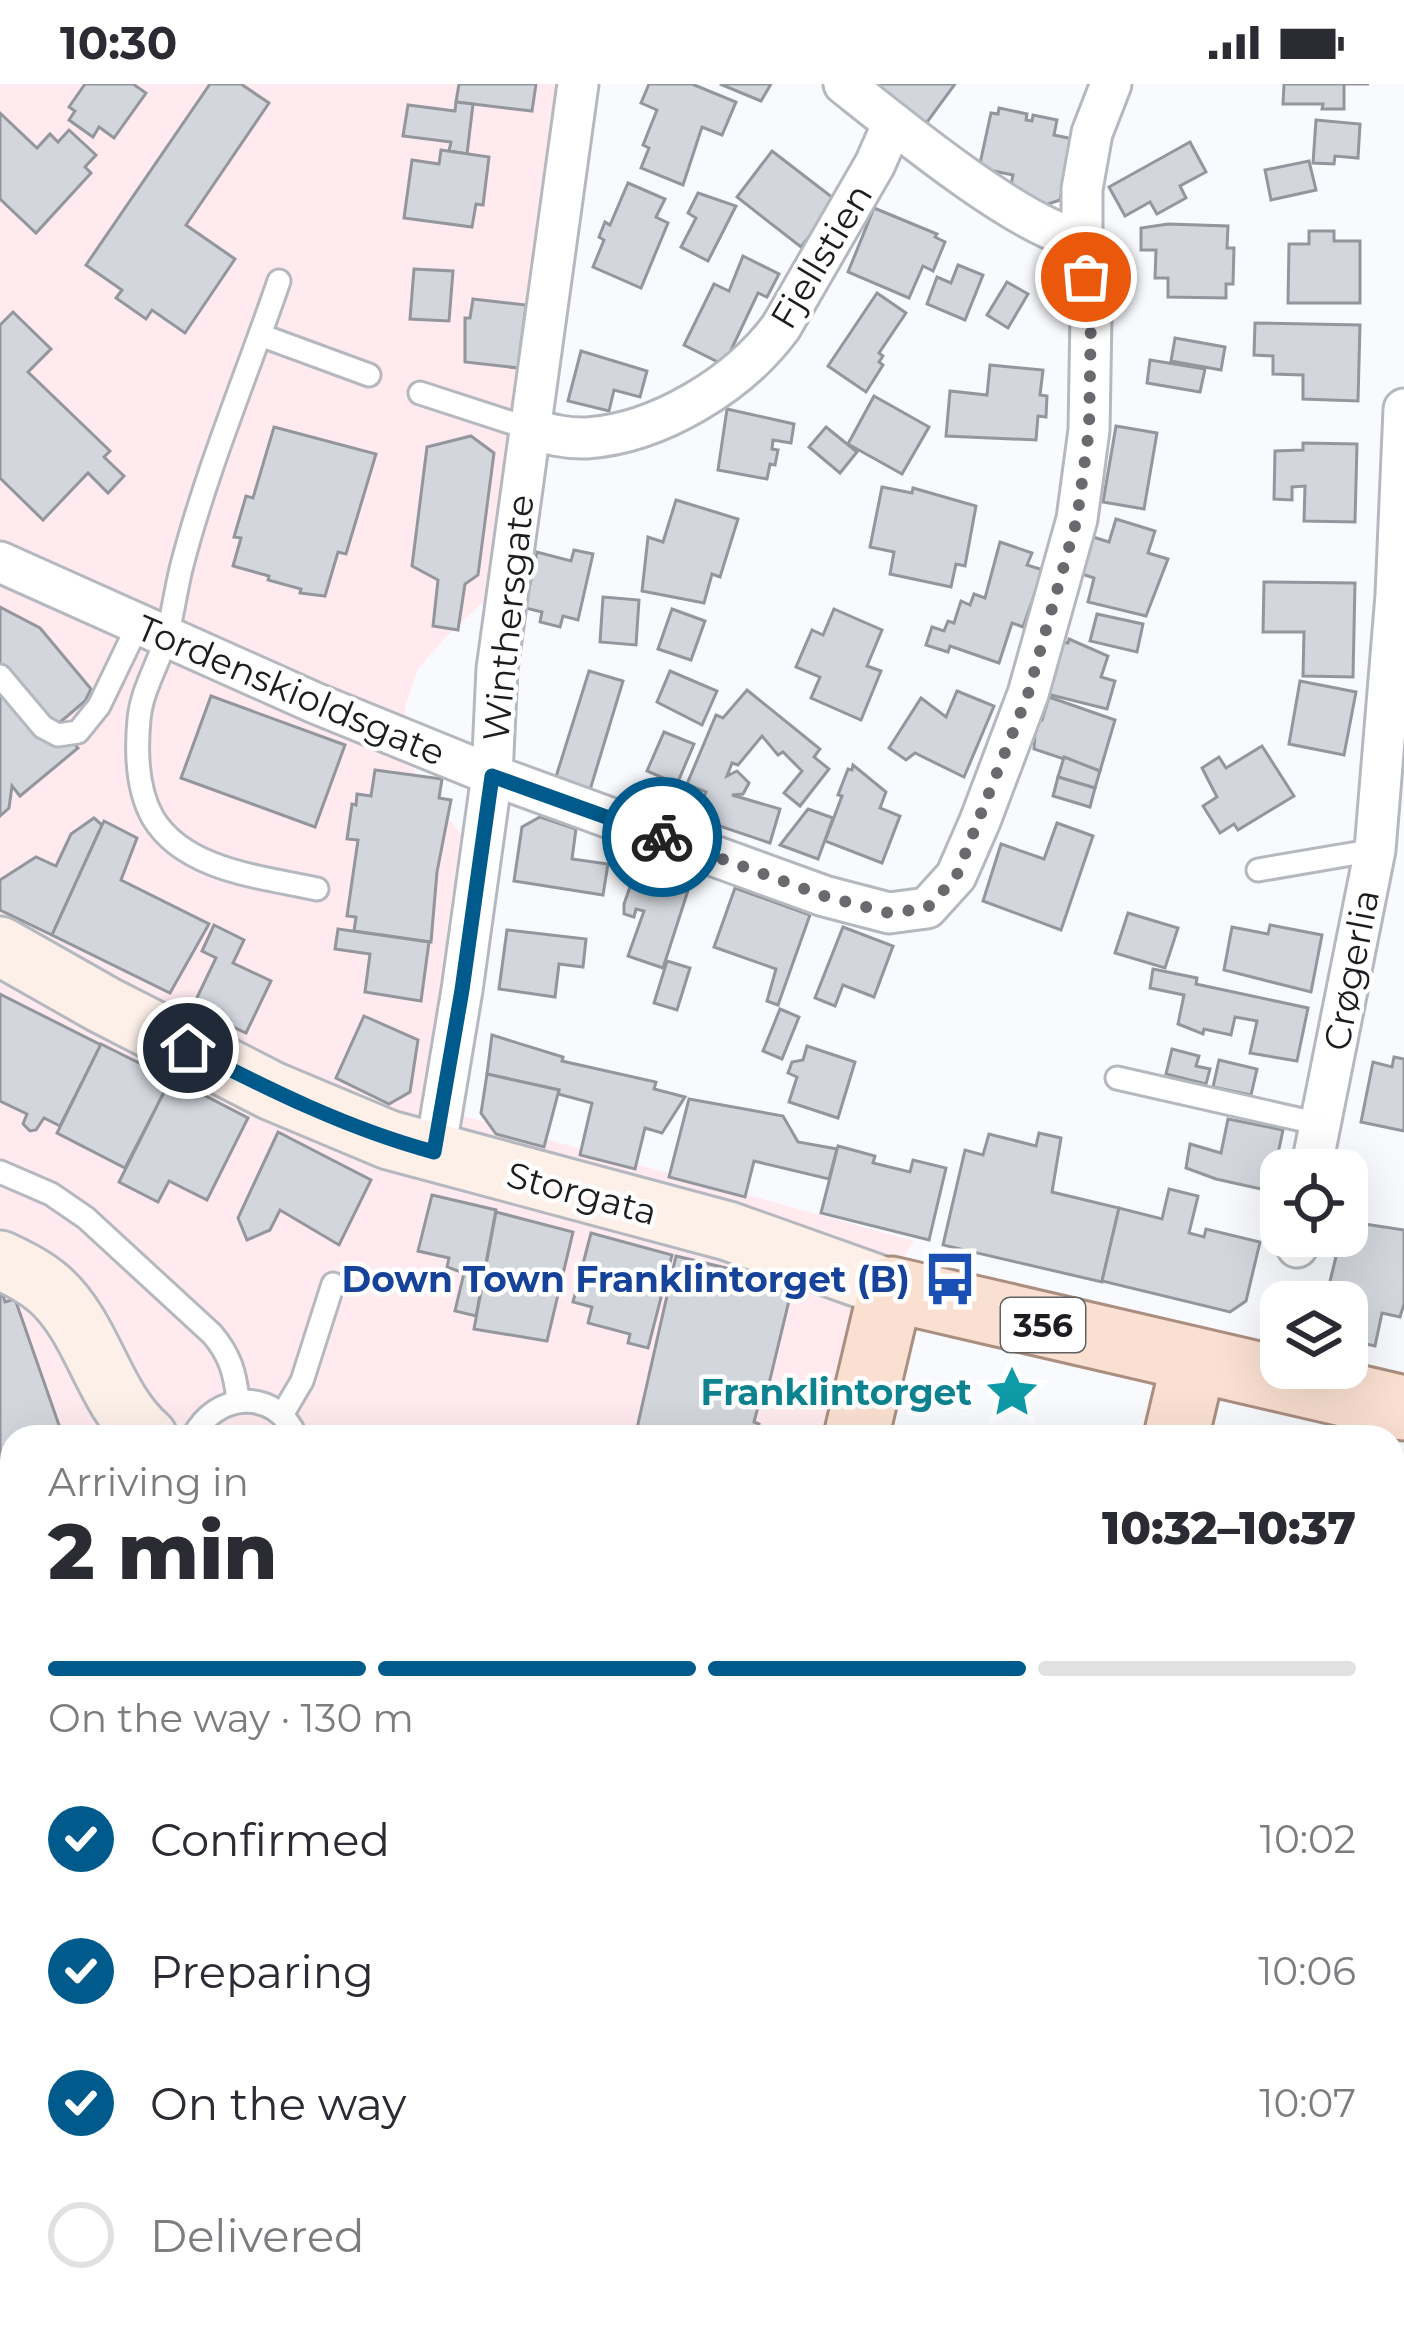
<!DOCTYPE html>
<meta charset="utf-8">
<style>
:root{--surface:#fff;--page:#f7f7f7;--text:#2b2b33;--muted:#7c7c81;--line:#e1e1e2;--accent:#005b8c}
body{margin:0;font-family:Montserrat,sans-serif;background:var(--page);color:var(--text);height:100vh;display:flex;flex-direction:column;font-size:45px;white-space:nowrap}
*{box-sizing:border-box;margin:0}
p{font-size:39px;color:var(--muted)}
.icon{flex:none;width:66px;height:66px;fill:none;stroke:currentColor;stroke-width:2;stroke-linecap:round;stroke-linejoin:round}
.map{position:relative;flex:1;overflow:hidden}
.side{position:absolute;left:0px;top:1341px;width:1404px;height:903px;display:flex;flex-direction:column;background:var(--surface);border-radius:36px 36px 0 0;box-shadow:0 12px 48px #0002}
.side>*{flex:none}
.buttons{position:absolute;left:1260px;top:1065px;display:grid;gap:24px}
.buttons a{display:grid;place-items:center;width:108px;height:108px;border-radius:24px;background:var(--surface);box-shadow:0 12px 48px #0002;font-size:60px}
.pin{position:absolute;display:grid;place-items:center;width:102px;height:102px;color:#fff;margin:-51px;border:6px solid #fff;border-radius:50%;box-shadow:0 3px 12px #0007}
.courier{position:absolute;display:grid;place-items:center;width:120px;height:120px;margin:-60px;border:9px solid #005b8c;border-radius:50%;background:#fff;color:#222;box-shadow:0 3px 15px #0007}
.headline em{font-style:normal;font-weight:800}
.headline div{display:flex;flex-direction:column-reverse}
.headline{display:flex;align-items:center;justify-content:space-between;height:204px;padding:0 48px}
h1{font-size:78px;font-weight:800;line-height:90px}
.bar{display:grid;grid-template-columns:repeat(4,1fr);gap:18px 12px;align-content:center;height:144px;padding:0 48px}
.bar i{height:15px;border-radius:9px;background:var(--line)}
.bar .on{background:var(--accent)}
.bar p{grid-column:span 4}
ol{padding:0 48px;list-style:none}
li{display:flex;align-items:center;gap:36px;height:132px}
li p{margin-inline-start:auto}
li .icon{padding:12px;border-radius:50%;background:var(--accent);color:#fff;stroke-width:4}
li:last-child{color:var(--muted)}
li i{width:66px;height:66px;border:6px solid var(--line);border-radius:50%}
.status{display:flex;justify-content:space-between;align-items:center;height:84px;padding:0 60px;background:var(--surface);direction:ltr}
.status svg{height:33px;fill:currentColor}
.map>svg:first-child{display:block}
.commercial{fill:#ffeaf0}
.water{fill:url(#water-rules)}
.building{fill:#d3d6dd;stroke:#93969c;stroke-width:3}
.lines{fill:none;stroke-linecap:round;stroke-linejoin:round}
.lane-casing{stroke:#b5b9bf;stroke-width:27}
.street-casing{stroke:#b5b9bf;stroke-width:45}
.secondary-casing{stroke:#b5b9bf;stroke-width:63}
.primary-casing{stroke:#aa8f80;stroke-width:69}
.lane{stroke:#fff;stroke-width:21}
.street{stroke:#fff;stroke-width:39}
.secondary{stroke:#fcf0e8;stroke-width:57}
.primary{stroke:#fae0d1;stroke-width:63}
.done{stroke:#696a6e;stroke-width:12;stroke-dasharray:0 21.6}
.route{stroke:#005b8c;stroke-width:15}
.labels{text-anchor:middle;stroke-width:9;stroke-linejoin:round;paint-order:stroke}
.shield{fill:#fff;stroke:#606163;stroke-width:3}
.shield-label{font-size:33px;font-weight:bold;fill:#1c1d20}
.street-label{font-size:36px;fill:#1c1d20;stroke:#fff}
.transit-label{font-size:36px;font-weight:bold;fill:#164399;stroke:#fff;text-anchor:end}
.culture-label{font-size:36px;font-weight:bold;fill:#0d838f;stroke:#fff;text-anchor:end}
</style>
<div class="status"><b>10:30</b><svg viewBox="0 0 49 12"><path d="M0 12V9h3v3zM5 12V6h3v6zM10 12V3h3v9zM15 12V0h3v12zM26 1h20v11H26zM47 4h2v5h-2z"/></svg></div>
<div class="map">
<svg width="1404" height="2242" viewBox="0 0 1404 2242">
<defs>
<pattern id="water-rules" width="6" height="5" patternUnits="userSpaceOnUse" patternTransform="scale(3)"><rect width="6" height="5" fill="#6db5e6"/><path d="M0 2.5h6" fill="none" stroke="#5993ba"/></pattern>
</defs>
<rect width="100%" height="100%" fill="#f8fafe"/>
<!-- commercial -->
<path class="commercial" d="M0,0h563l-71,510 -48,45 -26,30 -13,38v39l14,37 42,51 -14,97 -6,179 473,131 -32,51 -58,145h-812v137l-12,-10z"/>
<!-- water -->
<path class="water" d="M0,1588l12,5v639h1380v-108l12,10v75l-9,33h-1395z"/>
<!-- building -->
<g class="building">
<path d="M85,0h48l13,9 -32,45 -15,-11 -6,10 -24,-17 6,-9 -6,-4z"/>
<path d="M210,0h31l28,19 -83,122 49,34 -50,74 -33,-23 -6,9 -30,-21 6,-8 -36,-25z"/>
<path d="M459,0h77l-4,27 -76,-9z"/>
<path d="M649,0h43l44,18 -14,33 -20,-8 -19,58 -42,-17 8,-20 -6,-3 14,-35 -16,-7z"/>
<path d="M720,0h51l-10,17z"/>
<path d="M868,0h87l-30,41z"/>
<path d="M1284,0h85h-25v25h-22l1,-5h-40z"/>
<path d="M456,18l17,2 -6,50 -18,-3 2,-9 -48,-6 5,-31 47,6z"/>
<path d="M999,24l28,6 -1,6 6,1 1,-6 24,5 -3,15 19,4 -13,61 -24,8 -26,-19 3,-14 -34,-7 12,-55 7,1z"/>
<path d="M0,29l37,35 13,-14 8,8 11,-12 27,25 -11,12 6,6 -55,60 -36,-34z"/>
<path d="M1316,36l44,4 -2,34 -23,-2 -1,8 -21,-1z"/>
<path d="M1190,58l16,30 -26,14 6,12 -29,16 -7,-12 -25,14 -16,-29z"/>
<path d="M441,66l48,7 -6,48 -7,-1 -4,23 -68,-9 8,-58 27,4z"/>
<path d="M772,67l65,50 -36,46 -64,-50z"/>
<path d="M1309,77l7,29 -45,10 -6,-30z"/>
<path d="M628,99l37,16 -9,18 12,6 -27,65 -48,-21 11,-27 -5,-3 6,-15 5,3z"/>
<path d="M698,109l38,13 -28,55 -27,-14 15,-29 -8,-5z"/>
<path d="M874,124l63,26 -2,3 10,5 -12,29 -10,-5 -14,32 -61,-26z"/>
<path d="M1168,140l60,2 -1,22h7l-1,36h-7v14l-58,-1v-19h-13l1,-28h-15v-22z"/>
<path d="M1309,147h25v10h26v62h-72l1,-59h20z"/>
<path d="M743,172l36,18 -12,23 -9,-4 -34,72 -40,-20 30,-61 15,7z"/>
<path d="M958,181l25,10 -18,45 -38,-16 10,-27 14,6z"/>
<path d="M414,185l39,2 -4,50 -39,-2z"/>
<path d="M1007,198l21,12 -20,34 -21,-13z"/>
<path d="M877,209l29,20 -27,40 4,3 -4,6 4,3 -17,27 -38,-26z"/>
<path d="M473,215l53,6 -8,63 -53,-6v-44h5z"/>
<path d="M13,228l38,37 -23,23 82,79 -6,6 20,19 -16,17 -20,-20 -45,47 -43,-42v-153z"/>
<path d="M1255,239l105,2 -2,76 -55,-2v-24l-30,-1v-18l-19,-1z"/>
<path d="M1175,254l50,9 -4,23 -50,-9z"/>
<path d="M581,267l66,20 -7,26 -26,-7 -5,21 -41,-10z"/>
<path d="M1150,276l55,9 -5,23 -53,-9z"/>
<path d="M990,281l53,5 -3,25 7,1 -1,21 -8,-1 -2,24 -90,-4 4,-45 37,4z"/>
<path d="M874,312l55,31 -27,47 -54,-30z"/>
<path d="M727,325l67,15 -3,19 -18,-3 -1,9 6,1 -3,15 -5,-1 -3,15 -49,-9z"/>
<path d="M1116,342l41,7 -13,76 -41,-7z"/>
<path d="M274,343l102,27 -30,100 -8,-2 -13,44 -25,-3 1,-4 -33,-9 1,-4 -36,-10 8,-28 -7,-1 12,-41 7,2z"/>
<path d="M826,343l31,25 -17,21 -31,-26z"/>
<path d="M471,352l23,17 -16,122 -13,9 -7,46 -25,-4 5,-46 -26,-14 15,-119z"/>
<path d="M1303,359l54,1 -2,78 -51,-1 1,-35 -13,1v13l-18,-1 1,-48 28,-1z"/>
<path d="M882,403l30,6 1,-5 63,18 -11,60 -9,-2 -5,23 -61,-13 4,-22 -24,-5z"/>
<path d="M676,416l62,19 -18,58 -8,-3 -8,29 -62,-12 6,-54 15,5z"/>
<path d="M1116,435l39,12 -7,22 20,6 -22,57 -58,-14 6,-24 -12,-4 11,-37 16,5z"/>
<path d="M1000,458l32,11 -5,12 16,5 -20,57 -11,-4 -13,40 -49,-17 -2,6 -22,-7 6,-18 12,4 4,-10 6,2 7,-22 9,4 4,-11 11,4z"/>
<path d="M574,466l19,4 -15,66 -15,-4 -3,11 -20,-5 2,-10 -17,-4 12,-56 34,9z"/>
<path d="M1264,498l91,1 -2,94 -50,-1 1,-44h-41z"/>
<path d="M603,513l36,3 -3,45 -36,-3z"/>
<path d="M0,523l40,21 51,61 -6,12 -27,23 20,24 -58,48 -8,-10 -3,22 -9,8z"/>
<path d="M672,525l33,12 -14,39 -33,-11z"/>
<path d="M834,525l48,21 -15,36 14,5 -20,49 -50,-22 9,-21 -24,-10 16,-37 11,5z"/>
<path d="M1097,530l46,10 -6,28 -47,-11z"/>
<path d="M1069,555l39,17 -7,21 14,4 -8,28 -60,-15 16,-52 5,1z"/>
<path d="M589,587l34,10 -33,109 -35,-10z"/>
<path d="M670,587l47,20 -15,34 -45,-23z"/>
<path d="M1300,597l56,11 -12,63 -55,-11z"/>
<path d="M747,606l73,59 -6,8 15,12 -29,37 -16,-13 18,-22 -19,-19 -5,3 -16,-19 -24,29 -6,-2 -5,13 10,-5 12,12 -6,11 -11,1 48,14 -10,34 -74,-25 10,-26 -19,-8 29,-69 7,3z"/>
<path d="M957,607l37,15 -30,71 -49,-24 -9,7 -17,-12 32,-50 25,19z"/>
<path d="M211,612l134,49 -30,82 -134,-49z"/>
<path d="M1049,613l66,23 -15,51 -66,-22 2,-31 6,2z"/>
<path d="M664,648l30,12 -17,40 -30,-13z"/>
<path d="M1262,662l32,50 -56,34 -4,-6 -14,9 -17,-27 14,-9 -15,-29 17,-11 7,11z"/>
<path d="M1064,673l36,14 -5,17 -37,-11z"/>
<path d="M853,681l33,27 -6,16 20,8 -18,47 -57,-22 17,-45 -4,-1 10,-26 4,1z"/>
<path d="M375,686l67,9 -3,19 12,2 -14,72 -6,70 -77,-11 2,-14 -9,-1 11,-76 -11,-1 5,-35 4,1 1,-11 14,2z"/>
<path d="M1058,693l37,11 -5,19 -37,-11z"/>
<path d="M808,725l25,9 -15,41 -38,-14z"/>
<path d="M540,733l36,12 -4,30 36,5 -5,31 -89,-14 8,-54z"/>
<path d="M94,734l8,7 -50,110 -52,-25v-30l36,-23 20,9 15,-32z"/>
<path d="M104,737l33,17 -16,42 88,44 -39,69 -118,-58z"/>
<path d="M1057,739l36,13 -32,94 -78,-29 18,-57 43,15z"/>
<path d="M642,769l52,19 -31,96 -35,-12 16,-45 -8,-2 -2,8 -10,-3v-10z"/>
<path d="M735,804l75,27 -32,90 -11,-4 9,-32 -62,-22z"/>
<path d="M1128,829l50,15 -13,40 -50,-15z"/>
<path d="M214,841l30,15 -11,23 38,18 -25,52 -54,-25 24,-50 -14,-7z"/>
<path d="M1270,841l52,10 -11,57 -87,-22 8,-43 36,7z"/>
<path d="M843,843l50,19 -19,51 -31,-12 -8,21 -20,-8z"/>
<path d="M338,845l91,13 -8,59 -56,-9 5,-38 -35,-5z"/>
<path d="M507,846l79,9 -3,28 -24,-3 -4,33 -56,-8z"/>
<path d="M667,877l23,7 -13,42 -23,-7z"/>
<path d="M1153,885l44,9 -1,6 112,24 -11,53 -47,-8 7,-32 -22,-4 -4,18 -27,-6 -1,5 -25,-10 6,-29 -34,-7z"/>
<path d="M0,910l101,51 -41,81 -16,-8 -8,12 -6,1 -7,-7 4,-10 -27,-13z"/>
<path d="M780,925l19,8 -17,42 -19,-8z"/>
<path d="M364,932l54,24 -8,52 -21,12 -53,-26z"/>
<path d="M492,951l71,22 -1,4 94,21 -2,7 31,8 -23,36 -17,-5 -10,41 -55,-14 12,-52 -34,-9 1,-4 -72,-16z"/>
<path d="M101,960l70,35 -46,89 -68,-35z"/>
<path d="M807,962l48,16 -17,56 -49,-16 8,-25 -9,-4 4,-11 11,-2z"/>
<path d="M1172,965l27,7 -3,10 14,3 -4,15 -40,-10z"/>
<path d="M1394,973l10,2v72l-43,-9 12,-60 19,5z"/>
<path d="M1219,976l38,9 -6,26 -38,-8z"/>
<path d="M487,990l72,16 -15,57 -48,-13 -15,-21z"/>
<path d="M171,994l77,40 -41,82 -38,-19 -11,21 -39,-20z"/>
<path d="M689,1015l94,17 15,26 39,7 -8,30 -75,-18 -9,36 -76,-20z"/>
<path d="M1228,1035l55,11 -13,61 -54,-12 -30,-11 4,-24 31,9z"/>
<path d="M278,1048l93,48 -32,65 -59,-35 -10,20 -23,10 -9,-22z"/>
<path d="M1039,1049l22,5 -9,54 67,16 -17,74 -159,-37 22,-95 18,5 6,-21 47,12z"/>
<path d="M838,1062l37,10 -2,7 37,9 3,-12 33,8 -17,72 -108,-27z"/>
<path d="M1169,1105l29,7 -9,37 15,4 2,-8 54,13 -14,59 -16,11 -128,-31 17,-73 43,11z"/>
<path d="M432,1111l64,15 -20,106 -21,-5 9,-38 -17,-6 2,-9 -31,-7z"/>
<path d="M496,1128l77,20 -26,109 -73,-12z"/>
<path d="M1358,1139l46,7v74l-4,13 -18,-4 -7,33 -28,-6v-38h-22l16,-66h6v-6z"/>
<path d="M591,1149l81,22 -24,93 -20,-5 2,-9 -42,-11 4,-16 -19,-5z"/>
<path d="M676,1172l117,28 -27,112 -5,-1 -7,27 5,2 -3,13h-121z"/>
<path d="M0,1202l5,16 10,-3 45,129 -16,5v4h-32v45l-12,-1z"/>
<path d="M1392,1393l12,3v320l-12,-2z"/>
<path d="M1404,1769v239l-12,-3v-187z"/>
</g>
<g class="lines">
<defs>
<g id="lane">
<path d="M279,197c-33,96 -73,190 -98,288 -5,21 -8,42 -13,63 -8,30 -26,56 -29,87 -3,32 -2,71 14,99 32,53 110,59 164,71"/>
<path d="M260,251l109,40"/>
<path d="M420,309l111,36"/>
<path d="M0,592l43,51 15,8 20,-3 21,-26 39,-81"/>
<path d="M1258,786l117,-20"/>
<path d="M1117,994l203,46"/>
<path d="M0,1088l51,22 35,24 126,116c18,21 23,39 26,66"/>
<path d="M282,1331l20,-34 31,-97"/>
<path d="M193,1353c22,-45 83,-50 103,0"/>
</g>
<g id="street">
<path d="M844,0c49,39 181,148 238,155"/>
<path d="M531,345c18,5 36,10 56,9 72,-5 152,-54 194,-111l94,-163 18,-41"/>
<path d="M0,478l315,141 177,72 332,121 65,17 38,-5 29,-32 24,-55 48,-127 49,-175 12,-89 2,-115 -9,-76v-50l10,-56 19,-49"/>
<path d="M435,1068l27,-162 30,-215 5,-106 81,-585"/>
<path d="M1311,1086l64,-320 21,-255 8,-186"/>
<path d="M1297,1163l2,-11"/>
<path d="M1392,2041l12,3"/>
</g>
<g id="secondary">
<path d="M0,862l104,59 168,86 117,49 339,91 163,58"/>
<path d="M0,1176c17,8 34,16 49,29 45,40 53,108 99,148"/>
</g>
<g id="primary">
<path d="M856,1353l35,-148 513,119"/>
<path d="M1176,1353l18,-76"/>
<path d="M852,2242l4,-10"/>
</g>
</defs>
<!-- lane casing -->
<use href="#lane" class="lane-casing"/>
<!-- street casing -->
<use href="#street" class="street-casing"/>
<!-- secondary casing -->
<use href="#secondary" class="secondary-casing"/>
<!-- primary casing -->
<use href="#primary" class="primary-casing"/>
<!-- lane -->
<use href="#lane" class="lane"/>
<!-- street -->
<use href="#street" class="street"/>
<!-- secondary -->
<use href="#secondary" class="secondary"/>
<!-- primary -->
<use href="#primary" class="primary"/>
</g>
<g class="lines">
<!-- done -->
<path class="done" d="M662,753l162,59 65,17 38,-5 29,-31 72,-183 49,-175 12,-89 2,-115 -5,-38"/>
<!-- route -->
<path class="route" d="M188,964c80,41 160,81 246,104l28,-162 30,-214 170,61"/>
</g>
<!-- icons -->
<defs>
<symbol id="bus-bare" viewBox="-9 -9 18 18"><path d="M-5-6H5V4H4V6H2V4H-2V6H-4V4H-5ZM-3.5-4V0h7V-4ZM-3.5 1.2v1.5H-2V1.2ZM2 1.2v1.5H3.5V1.2Z" fill="#1a4fb4" stroke="#fff" stroke-width="2.5" paint-order="stroke"/></symbol>
<symbol id="sight-bare" viewBox="-9 -9 18 18"><path d="M0-6L1.8-2.2L6-1.7L2.9 1.2L3.7 5.4L0 3.3L-3.7 5.4L-2.9 1.2L-6-1.7L-1.8-2.2Z" fill="#0f9aa8" stroke="#fff" stroke-width="2.5" paint-order="stroke"/></symbol>
</defs>
<g fill-rule="evenodd">
<use href="#bus-bare" x="912" y="1157" width="76" height="76"/>
<use href="#sight-bare" x="974" y="1270" width="76" height="76"/>
</g>
<g class="labels">
<!-- shield labels -->
<rect class="shield" x="1001" y="1214" width="84" height="54" rx="9"/>
<g class="shield-label">
<text x="1043" y="1253">356</text>
</g>
<!-- street labels -->
<g class="street-label">
<text transform="translate(821 172) rotate(-59)" y="13">Fjellstien</text>
<text transform="translate(508 534) rotate(-84)" y="13">Winthersgate</text>
<text transform="translate(291 606) rotate(23)" y="13">Tordenskioldsgate</text>
<text transform="translate(1351 886) rotate(-79)" y="13">Crøgerlia</text>
<text transform="translate(582 1109) rotate(15)" y="13">Storgata</text>
</g>
<!-- transit labels -->
<g class="transit-label">
<text x="910" y="1208">Down Town Franklintorget (B)</text>
</g>
<!-- culture labels -->
<g class="culture-label">
<text x="972" y="1321">Franklintorget</text>
</g>
</g>
</svg>
<div class="buttons">
<a><svg class="icon" aria-label="locate" viewBox="0 0 24 24"><circle cx="12" cy="12" r="6"/><path d="M12 2v4M12 18v4M2 12h4M18 12h4"/></svg></a>
<a><svg class="icon" aria-label="layers" viewBox="0 0 24 24"><path d="M12 4l9 5-9 5-9-5zM3 14l9 5 9-5"/></svg></a>
</div>
<div class="pin" style="left:1086px;top:193px;background:#ea580c"><svg class="icon" aria-label="bag" viewBox="0 0 24 24"><path d="M5 8h14l-1 12H6zM9 8a3 3 0 0 1 6 0"/></svg></div>
<div class="pin" style="left:188px;top:964px;background:#1f2937"><svg class="icon" aria-label="home" viewBox="0 0 24 24"><path d="M3 11l9-7 9 7M6 9v11h12V9"/></svg></div>
<div class="courier" style="left:662px;top:753px"><svg class="icon" aria-label="bike" viewBox="0 0 24 24"><circle cx="6" cy="16" r="4"/><circle cx="18" cy="16" r="4"/><path d="M6 16l4-8h5l3 8M10 8l3 8H6M13 5h3"/></svg></div>
<section class="side">
<div class="headline"><div><h1>2 min</h1><p>Arriving in</p></div><em>10:32–10:37</em></div>
<div class="bar"><i class="on"></i><i class="on"></i><i class="on"></i><i></i><p>On the way · 130 m</p></div>
<ol>
<li><svg class="icon" aria-label="check" viewBox="0 0 24 24"><path d="M5 12l5 5 9-10"/></svg>Confirmed<p>10:02</p></li>
<li><svg class="icon" aria-label="check" viewBox="0 0 24 24"><path d="M5 12l5 5 9-10"/></svg>Preparing<p>10:06</p></li>
<li><svg class="icon" aria-label="check" viewBox="0 0 24 24"><path d="M5 12l5 5 9-10"/></svg>On the way<p>10:07</p></li>
<li><i></i>Delivered</li>
</ol>
</section>
</div>
